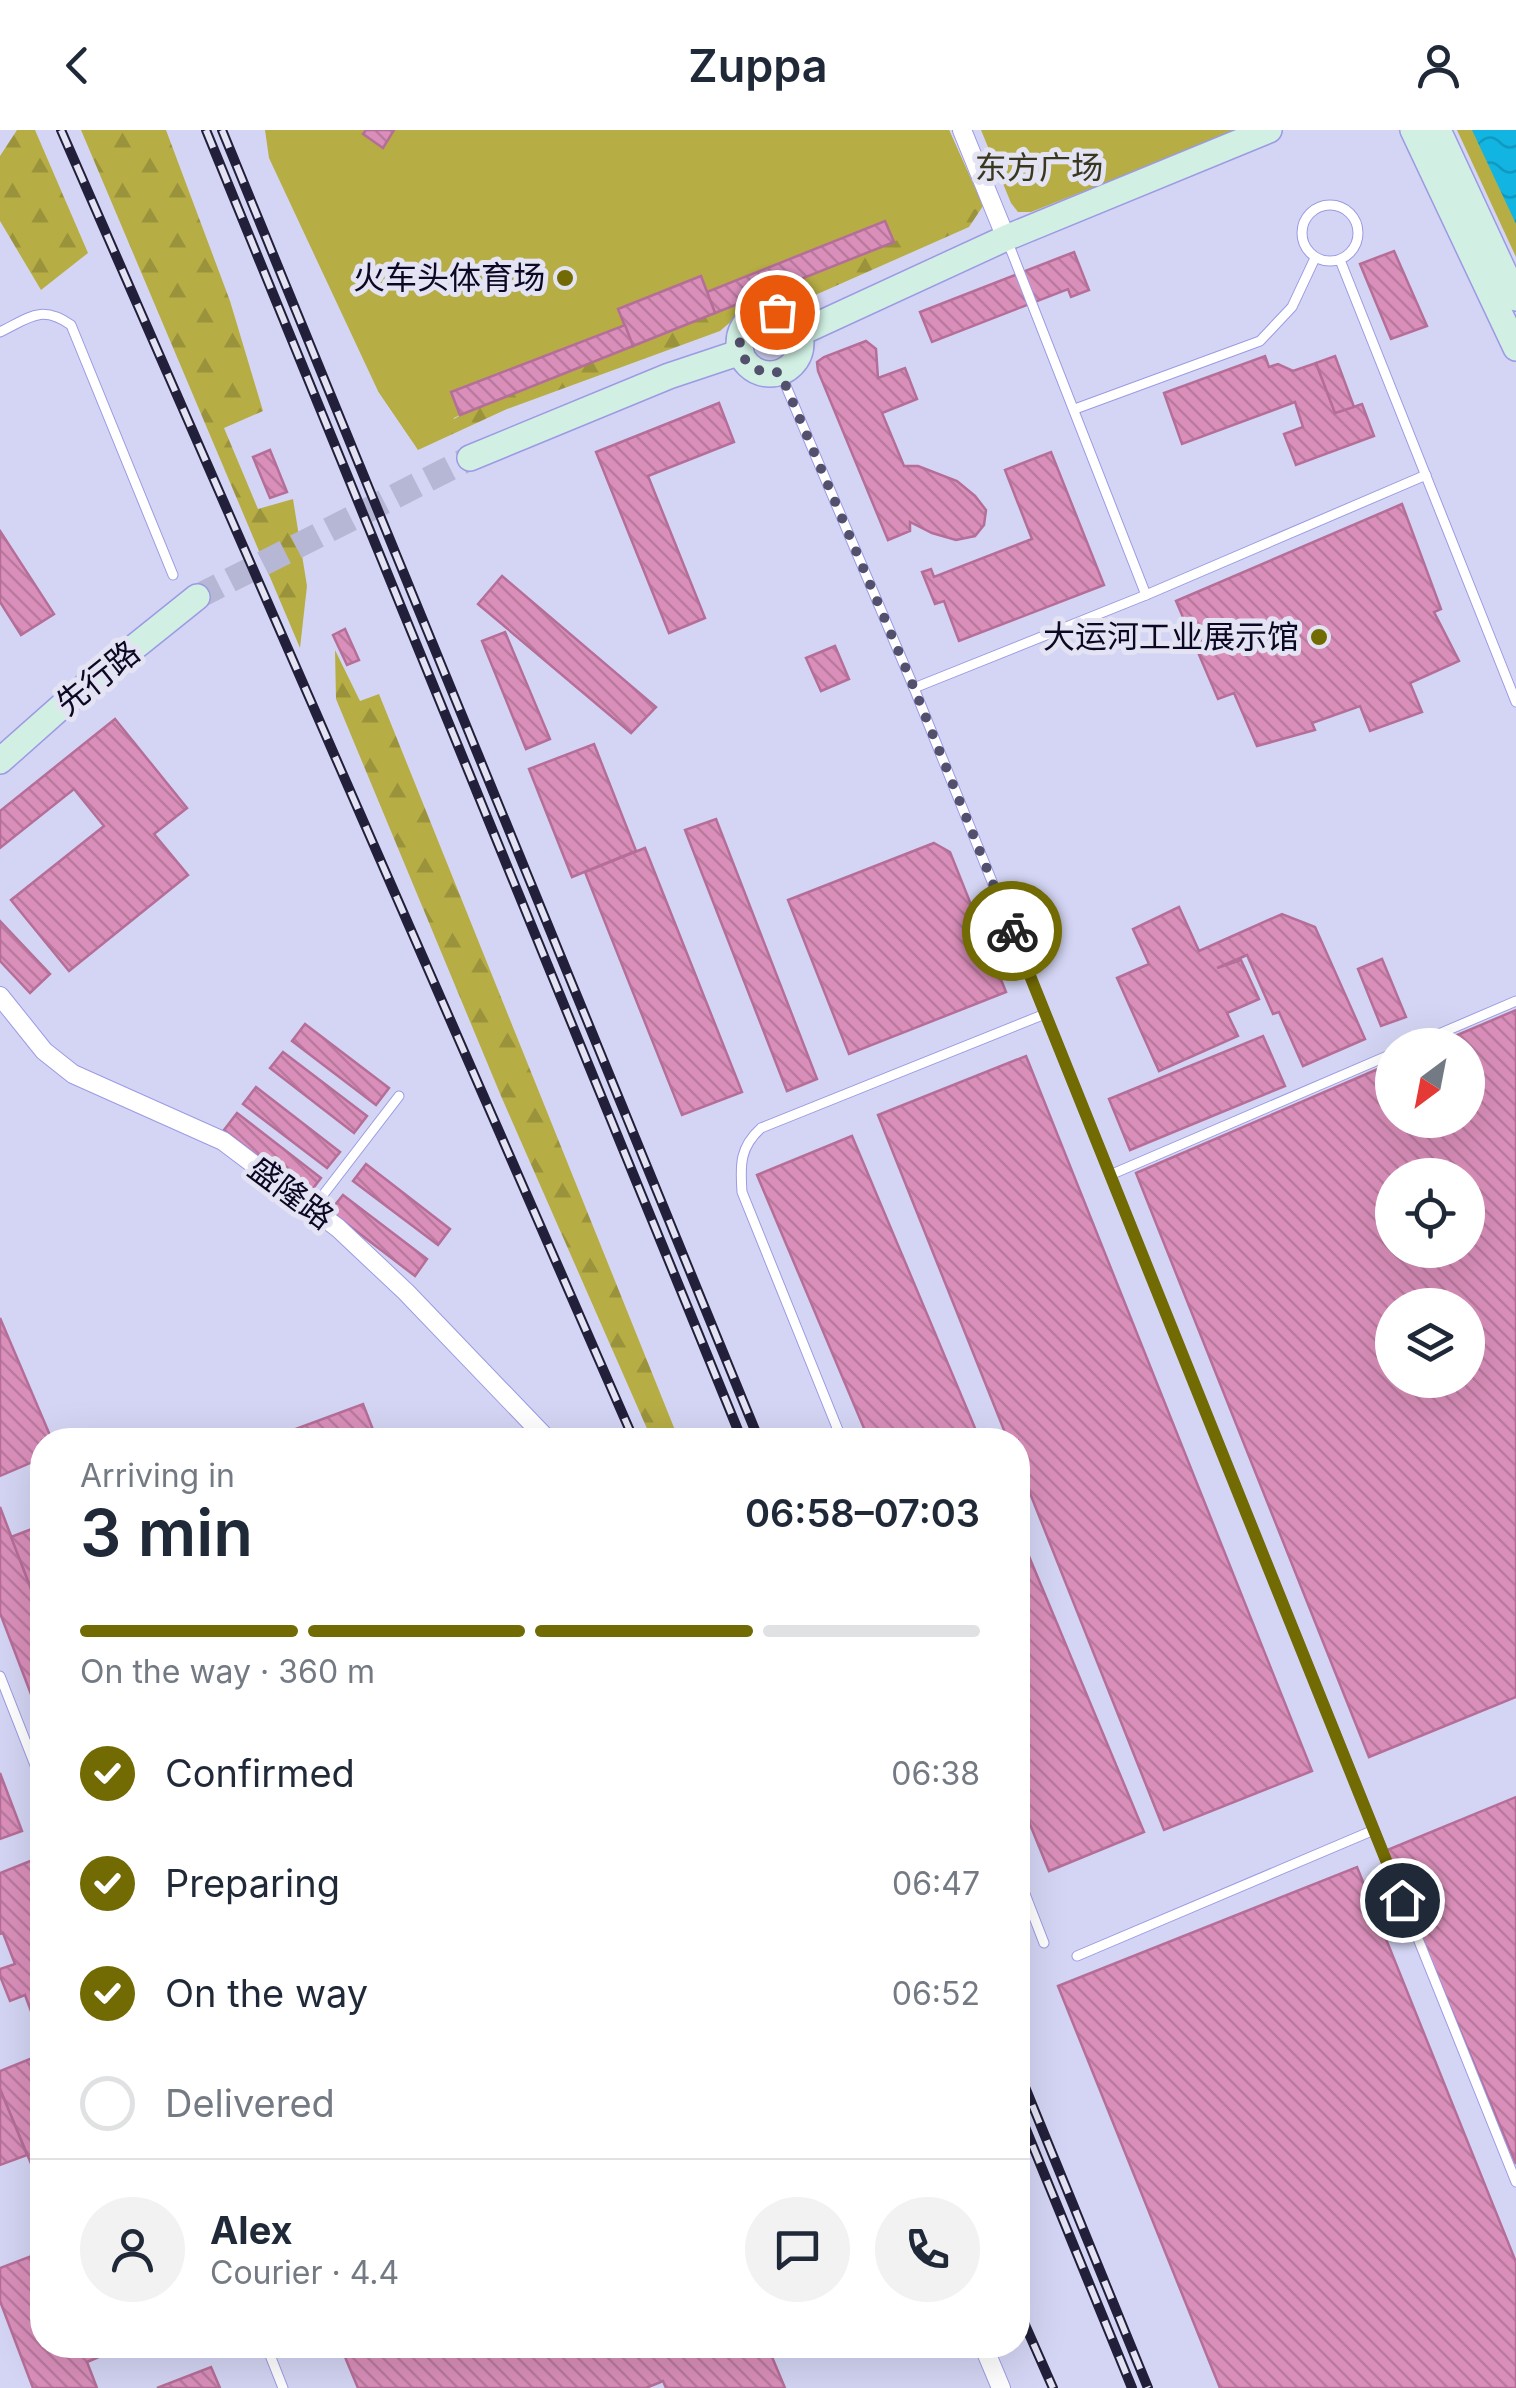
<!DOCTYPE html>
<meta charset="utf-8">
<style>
:root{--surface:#fff;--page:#f2f2f3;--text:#1f2937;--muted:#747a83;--line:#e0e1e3;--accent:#726a03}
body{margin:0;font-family:Inter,"Noto Sans SC",sans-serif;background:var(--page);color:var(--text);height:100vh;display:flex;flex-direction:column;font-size:38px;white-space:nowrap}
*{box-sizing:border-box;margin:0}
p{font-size:32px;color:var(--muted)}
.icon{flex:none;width:55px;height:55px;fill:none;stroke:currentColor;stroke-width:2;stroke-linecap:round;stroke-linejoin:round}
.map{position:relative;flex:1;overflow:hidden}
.sheet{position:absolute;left:30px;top:1298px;width:1000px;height:930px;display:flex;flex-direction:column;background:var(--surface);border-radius:40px;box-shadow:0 10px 40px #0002}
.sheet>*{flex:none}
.needle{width:65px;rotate:212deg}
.buttons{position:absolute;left:1375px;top:898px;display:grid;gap:20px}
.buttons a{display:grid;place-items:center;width:110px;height:110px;border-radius:50%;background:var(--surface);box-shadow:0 10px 40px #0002;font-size:50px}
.pin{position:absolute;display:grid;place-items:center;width:85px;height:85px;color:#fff;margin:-42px;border:5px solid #fff;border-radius:50%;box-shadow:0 2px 10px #0007}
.courier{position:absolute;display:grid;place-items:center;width:100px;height:100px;margin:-50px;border:8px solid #726a03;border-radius:50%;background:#fff;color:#222;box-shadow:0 2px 12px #0007}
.overview em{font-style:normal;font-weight:600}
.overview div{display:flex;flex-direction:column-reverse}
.overview{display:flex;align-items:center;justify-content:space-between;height:170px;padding:0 50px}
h1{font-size:65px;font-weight:600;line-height:75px}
.bar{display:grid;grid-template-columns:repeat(4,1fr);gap:15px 10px;align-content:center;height:120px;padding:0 50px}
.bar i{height:12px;border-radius:8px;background:var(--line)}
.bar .current{background:var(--accent)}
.bar p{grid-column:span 4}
.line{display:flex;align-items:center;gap:25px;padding:0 50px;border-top:2px solid var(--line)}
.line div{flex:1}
.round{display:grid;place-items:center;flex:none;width:105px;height:105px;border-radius:52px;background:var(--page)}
ol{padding:0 50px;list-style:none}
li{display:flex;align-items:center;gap:30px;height:110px}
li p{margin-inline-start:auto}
li .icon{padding:10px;border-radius:50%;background:var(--accent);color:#fff;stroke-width:4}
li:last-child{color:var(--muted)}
li i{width:55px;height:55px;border:5px solid var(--line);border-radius:50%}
header{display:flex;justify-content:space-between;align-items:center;height:130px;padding:0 50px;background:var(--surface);font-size:45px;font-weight:600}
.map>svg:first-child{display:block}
.forest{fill:url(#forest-firs)}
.park{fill:#b6ad45}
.water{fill:url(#water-waves)}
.building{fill:url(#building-back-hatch);stroke:#b56e98;stroke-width:2.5;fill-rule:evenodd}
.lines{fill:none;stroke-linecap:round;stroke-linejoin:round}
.secondary-tunnel{stroke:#b6b6d5;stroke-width:25;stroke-dasharray:25 12;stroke-linecap:butt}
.lane-casing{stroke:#9c9ae4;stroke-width:11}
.street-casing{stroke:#9c9ae4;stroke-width:20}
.secondary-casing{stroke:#9c9ae4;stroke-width:28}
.lane{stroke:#fff;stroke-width:9}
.street{stroke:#fff;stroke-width:18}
.secondary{stroke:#d1f0e3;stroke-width:25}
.rail-casing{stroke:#221f3a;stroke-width:10}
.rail{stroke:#e3e3f3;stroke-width:6;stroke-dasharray:19;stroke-linecap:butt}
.done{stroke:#52506c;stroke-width:10;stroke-dasharray:0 18}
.route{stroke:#726a03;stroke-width:12}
.poi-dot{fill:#726a03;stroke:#e3e3f3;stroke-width:4}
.labels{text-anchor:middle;stroke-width:10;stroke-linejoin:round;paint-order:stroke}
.park-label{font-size:32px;fill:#39371f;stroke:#e3e3f3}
.poi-label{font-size:32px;fill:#0c0823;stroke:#e3e3f3;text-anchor:end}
.street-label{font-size:32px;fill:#0c0823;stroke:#e3e3f3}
</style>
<header><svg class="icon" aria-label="back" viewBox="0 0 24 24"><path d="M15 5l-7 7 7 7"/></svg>Zuppa<svg class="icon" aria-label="person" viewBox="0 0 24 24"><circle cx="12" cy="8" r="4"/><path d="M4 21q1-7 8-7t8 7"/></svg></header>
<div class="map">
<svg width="1516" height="2258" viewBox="0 0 1516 2258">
<defs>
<pattern id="forest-firs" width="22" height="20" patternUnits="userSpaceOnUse" patternTransform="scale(2.5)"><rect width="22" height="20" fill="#b6ad45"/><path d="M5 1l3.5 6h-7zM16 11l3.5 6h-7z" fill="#9b933c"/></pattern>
<pattern id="water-waves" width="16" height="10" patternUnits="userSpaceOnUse" patternTransform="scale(2.5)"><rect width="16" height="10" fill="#12b4e1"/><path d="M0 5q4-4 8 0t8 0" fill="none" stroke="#1099c1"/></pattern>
<pattern id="building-back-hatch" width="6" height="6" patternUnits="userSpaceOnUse" patternTransform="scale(2.5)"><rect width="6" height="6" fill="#da8fba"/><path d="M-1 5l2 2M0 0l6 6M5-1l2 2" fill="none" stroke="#ba7aa0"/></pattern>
</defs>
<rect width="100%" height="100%" fill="#d4d5f4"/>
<!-- forest -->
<g class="forest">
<path d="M17,0h18l53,123 -47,37 -41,-69v-65z"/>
<path d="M81,0h85l64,171 33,110 -39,17 34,81 35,-10 14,87 -7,62z"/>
<path d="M949,0l34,76 -14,21 -156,69 -32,-2 -40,19 -21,18 -213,78 -89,41 -40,-59 51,-26 25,54z"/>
<path d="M335,520l25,51 19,-7 300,746h-27l-151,-344 -165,-397z"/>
</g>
<!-- park -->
<g class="park">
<path d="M265,0h684l34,76 -523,209 -49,24 -33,-48 -109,-233z"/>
<path d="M981,0h259l-209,82h-13l-7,-9z"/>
<path d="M1457,0h24l35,72v55z"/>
</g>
<!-- water -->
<path class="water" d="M1472,0h44v94z"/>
<!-- building -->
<g class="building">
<path d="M366,0h28l-11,18 -20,-14z"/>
<path d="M885,91l9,21 -179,71 -8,-21z"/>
<path d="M1394,121l33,75 -36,13 -31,-75z"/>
<path d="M1074,122l15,38 -18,7 -3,-8 -136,53 -12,-30z"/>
<path d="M701,146l14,37 -82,33 -15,-37z"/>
<path d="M625,195l8,21 -173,69 -9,-23z"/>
<path d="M866,211l10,8 2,29 27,-10 12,31 -35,14 22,53h14l39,15 18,15 11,14 -2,15 -9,11 -19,4 -24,-7 -22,-11v9l-22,9 -70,-169 -1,-9 7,-5z"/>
<path d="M1265,226l4,11 9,-3 15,7 23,-8 19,50 27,-9 12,32 -78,29 -12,-31 19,-7 -8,-25 -113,42 -18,-51z"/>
<path d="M1335,226l19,51 -19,6 -19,-50z"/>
<path d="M719,273l15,39 -86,34 57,142 -36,15 -73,-181z"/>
<path d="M270,320l17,42 -17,6 -17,-41z"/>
<path d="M1051,322l53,133 -145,56 -15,-40 -9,3 -13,-32 9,-3 3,8 98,-38 -27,-69z"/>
<path d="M1402,374l39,105 -7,3 25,49 -49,22 12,29 -52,19 -10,-25 -48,17 3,7 -58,16 -23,-53 -16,6 -42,-98z"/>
<path d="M0,401l54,83 -33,21 -21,-33z"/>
<path d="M502,446l154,131 -25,26 -153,-129z"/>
<path d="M345,499l14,31 -12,5 -14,-30z"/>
<path d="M505,502l45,107 -24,10 -44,-108z"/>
<path d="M835,516l14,33 -28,12 -15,-33z"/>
<path d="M115,589l72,89 -33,26 34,41 -119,96 -58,-71 93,-74 -30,-37 -74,59v-37z"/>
<path d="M594,614l42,107 -64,26 -43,-108z"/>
<path d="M716,689l101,260 -30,12 -102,-261z"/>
<path d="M934,713l16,9 56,140 -157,62 -61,-154z"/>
<path d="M645,718l97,244 -60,23 -97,-243z"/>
<path d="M1179,777l20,44 83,-37 33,13 50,112 -62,27 -24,-54 -6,2 -26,-59 -30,13 24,-8 18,39 -32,14 11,23 -79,35 -42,-93 32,-14 -16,-35z"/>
<path d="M0,791l50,53 -20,19 -30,-32z"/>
<path d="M1382,829l24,58 -25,9 -23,-57z"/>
<path d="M1516,880v687l-147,60 -233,-584 256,-110v57h76v-75h-34zM1392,1045h76v75h-76zM1392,1175h76v75h-76z"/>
<path d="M305,894l84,64 -13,17 -84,-64z"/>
<path d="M1263,906l22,50 -155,64 -21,-51z"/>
<path d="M283,922l84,64 -13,17 -84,-65z"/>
<path d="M1026,926l286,715 -148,59 -146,-367v-23h-10l-130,-325z"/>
<path d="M256,957l84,65 -13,16 -84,-64z"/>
<path d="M237,983l84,65 -13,17 -84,-65z"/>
<path d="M852,1006l128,304h-111l-112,-265z"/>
<path d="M366,1034l84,65 -12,16 -85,-64z"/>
<path d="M343,1065l84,64 -12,17 -85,-65z"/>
<path d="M0,1188l52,122h-10v18l-42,18z"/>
<path d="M363,1274l14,36h-111z"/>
<path d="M0,1377l42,110v106l-42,-110z"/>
<path d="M42,1395v92l-31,-80z"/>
<path d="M1018,1400l126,302 -95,39 -31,-76z"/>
<path d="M0,1643l22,58 -22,8z"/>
<path d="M1516,1667v367l-131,-313z"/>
<path d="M38,1728l4,13 -1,167 -16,-43 -15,6 -10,-25v-7l15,-5 -12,-31 -3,1v-61z"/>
<path d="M1357,1737l159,395v126h-296l-162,-402z"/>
<path d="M42,1924v107l-10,5 -32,-77v-18z"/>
<path d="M0,1959l27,66 -27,10z"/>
<path d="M42,2122v93h85l-40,17 10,26h-64l-33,-87v-33z"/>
<path d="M340,2215h427l18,43h-119l-3,-7 -17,7h-288z"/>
<path d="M211,2237l9,21h-63z"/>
</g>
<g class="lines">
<!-- secondary-tunnel -->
<path class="secondary-tunnel" d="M197,467l273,-139"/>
<defs>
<g id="lane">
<circle cx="1330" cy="103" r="28"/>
<path d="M1340,130l176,442"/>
<path d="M0,202c29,-14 41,-28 71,-7l102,250"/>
<path d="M780,242l134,316 602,1494"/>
<path d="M1075,279l185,-68 32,-34 23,-49"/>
<path d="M1146,465l280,-120"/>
<path d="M914,558l232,-93 -139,-355"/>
<path d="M1413,915l103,-44"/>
<path d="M1110,1045l282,-121"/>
<path d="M313,1078l86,-112"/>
<path d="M842,1310l-100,-248c-2,-28 -2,-45 19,-64l284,-114"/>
<path d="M0,1546l42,107"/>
<path d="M1018,1746l26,67"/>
<path d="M1077,1826l297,-126"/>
<path d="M266,2215l17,43"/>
</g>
<g id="street">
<path d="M962,0l44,108"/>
<path d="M0,866l44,55 29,23 150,67 115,87 68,64 142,148"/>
<path d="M983,2215l18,43"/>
</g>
<g id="secondary">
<path d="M1413,0l103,218"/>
<path d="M1438,0l78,168"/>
<circle cx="770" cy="213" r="31"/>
<path d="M800,203l206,-95 263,-108"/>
<path d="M470,328l199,-82 72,-24"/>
<path d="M0,631l71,-63 126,-101"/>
</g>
</defs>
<!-- lane casing -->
<use href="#lane" class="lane-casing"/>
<!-- street casing -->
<use href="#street" class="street-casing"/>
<!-- secondary casing -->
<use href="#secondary" class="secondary-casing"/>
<!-- lane -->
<use href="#lane" class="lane"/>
<!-- street -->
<use href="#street" class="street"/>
<!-- secondary -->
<use href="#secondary" class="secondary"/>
<defs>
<g id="rail">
<path d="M61,0l573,1310"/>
<path d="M206,0l536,1310"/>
<path d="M222,0l537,1310"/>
<path d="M1018,1940l130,318"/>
<path d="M1018,1980l114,278"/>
<path d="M1018,2179l35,79"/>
</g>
</defs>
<!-- rail casing -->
<use href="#rail" class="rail-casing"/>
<!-- rail -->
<use href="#rail" class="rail"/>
</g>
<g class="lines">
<!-- done -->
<path class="done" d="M777,182c-52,-1 -48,67 3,60l134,316 98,243"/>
<!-- route -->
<path class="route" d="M1012,801l390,969"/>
</g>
<!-- markers -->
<g class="poi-dot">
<circle cx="565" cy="148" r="10"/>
<circle cx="1319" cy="507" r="10"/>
</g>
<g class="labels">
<!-- park labels -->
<g class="park-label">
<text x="1039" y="49">东方广场</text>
</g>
<!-- poi labels -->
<g class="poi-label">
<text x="545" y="159">火车头体育场</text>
<text x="1299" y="518">大运河工业展示馆</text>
</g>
<!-- street labels -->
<g class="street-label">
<text transform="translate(98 548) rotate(-39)" y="11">先行路</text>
<text transform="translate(291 1063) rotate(37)" y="11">盛隆路</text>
</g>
</g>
</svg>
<div class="buttons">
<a><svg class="needle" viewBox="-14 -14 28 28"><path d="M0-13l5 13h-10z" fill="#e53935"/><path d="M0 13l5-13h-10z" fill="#747a83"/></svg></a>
<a><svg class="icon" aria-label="locate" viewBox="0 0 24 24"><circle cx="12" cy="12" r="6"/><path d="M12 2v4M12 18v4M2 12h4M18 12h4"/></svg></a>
<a><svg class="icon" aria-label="layers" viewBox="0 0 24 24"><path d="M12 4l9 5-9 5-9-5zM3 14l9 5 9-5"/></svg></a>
</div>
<div class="pin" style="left:777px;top:182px;background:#ea580c"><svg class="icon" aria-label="bag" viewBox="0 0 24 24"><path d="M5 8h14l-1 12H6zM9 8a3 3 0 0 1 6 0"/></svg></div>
<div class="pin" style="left:1402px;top:1770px;background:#1f2937"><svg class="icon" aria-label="home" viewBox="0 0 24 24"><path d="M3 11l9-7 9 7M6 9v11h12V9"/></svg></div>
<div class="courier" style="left:1012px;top:801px"><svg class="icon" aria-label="bike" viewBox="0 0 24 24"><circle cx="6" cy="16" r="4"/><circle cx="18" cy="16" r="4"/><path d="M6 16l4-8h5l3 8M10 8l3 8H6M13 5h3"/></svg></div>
<section class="sheet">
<div class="overview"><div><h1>3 min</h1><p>Arriving in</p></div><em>06:58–07:03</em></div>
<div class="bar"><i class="current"></i><i class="current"></i><i class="current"></i><i></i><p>On the way · 360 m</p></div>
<ol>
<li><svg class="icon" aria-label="check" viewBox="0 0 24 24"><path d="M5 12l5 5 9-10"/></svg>Confirmed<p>06:38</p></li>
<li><svg class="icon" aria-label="check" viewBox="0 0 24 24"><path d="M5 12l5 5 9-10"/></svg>Preparing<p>06:47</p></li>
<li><svg class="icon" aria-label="check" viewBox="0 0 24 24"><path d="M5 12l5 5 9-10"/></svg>On the way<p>06:52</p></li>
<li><i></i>Delivered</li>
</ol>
<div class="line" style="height:180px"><a class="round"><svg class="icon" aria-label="person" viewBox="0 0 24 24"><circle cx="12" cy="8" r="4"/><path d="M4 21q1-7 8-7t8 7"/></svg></a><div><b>Alex</b><p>Courier · 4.4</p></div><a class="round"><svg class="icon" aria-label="chat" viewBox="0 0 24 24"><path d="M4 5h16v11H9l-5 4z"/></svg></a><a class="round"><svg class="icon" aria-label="phone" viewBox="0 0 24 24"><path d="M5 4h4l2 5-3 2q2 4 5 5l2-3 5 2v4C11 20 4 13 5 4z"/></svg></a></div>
</section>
</div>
